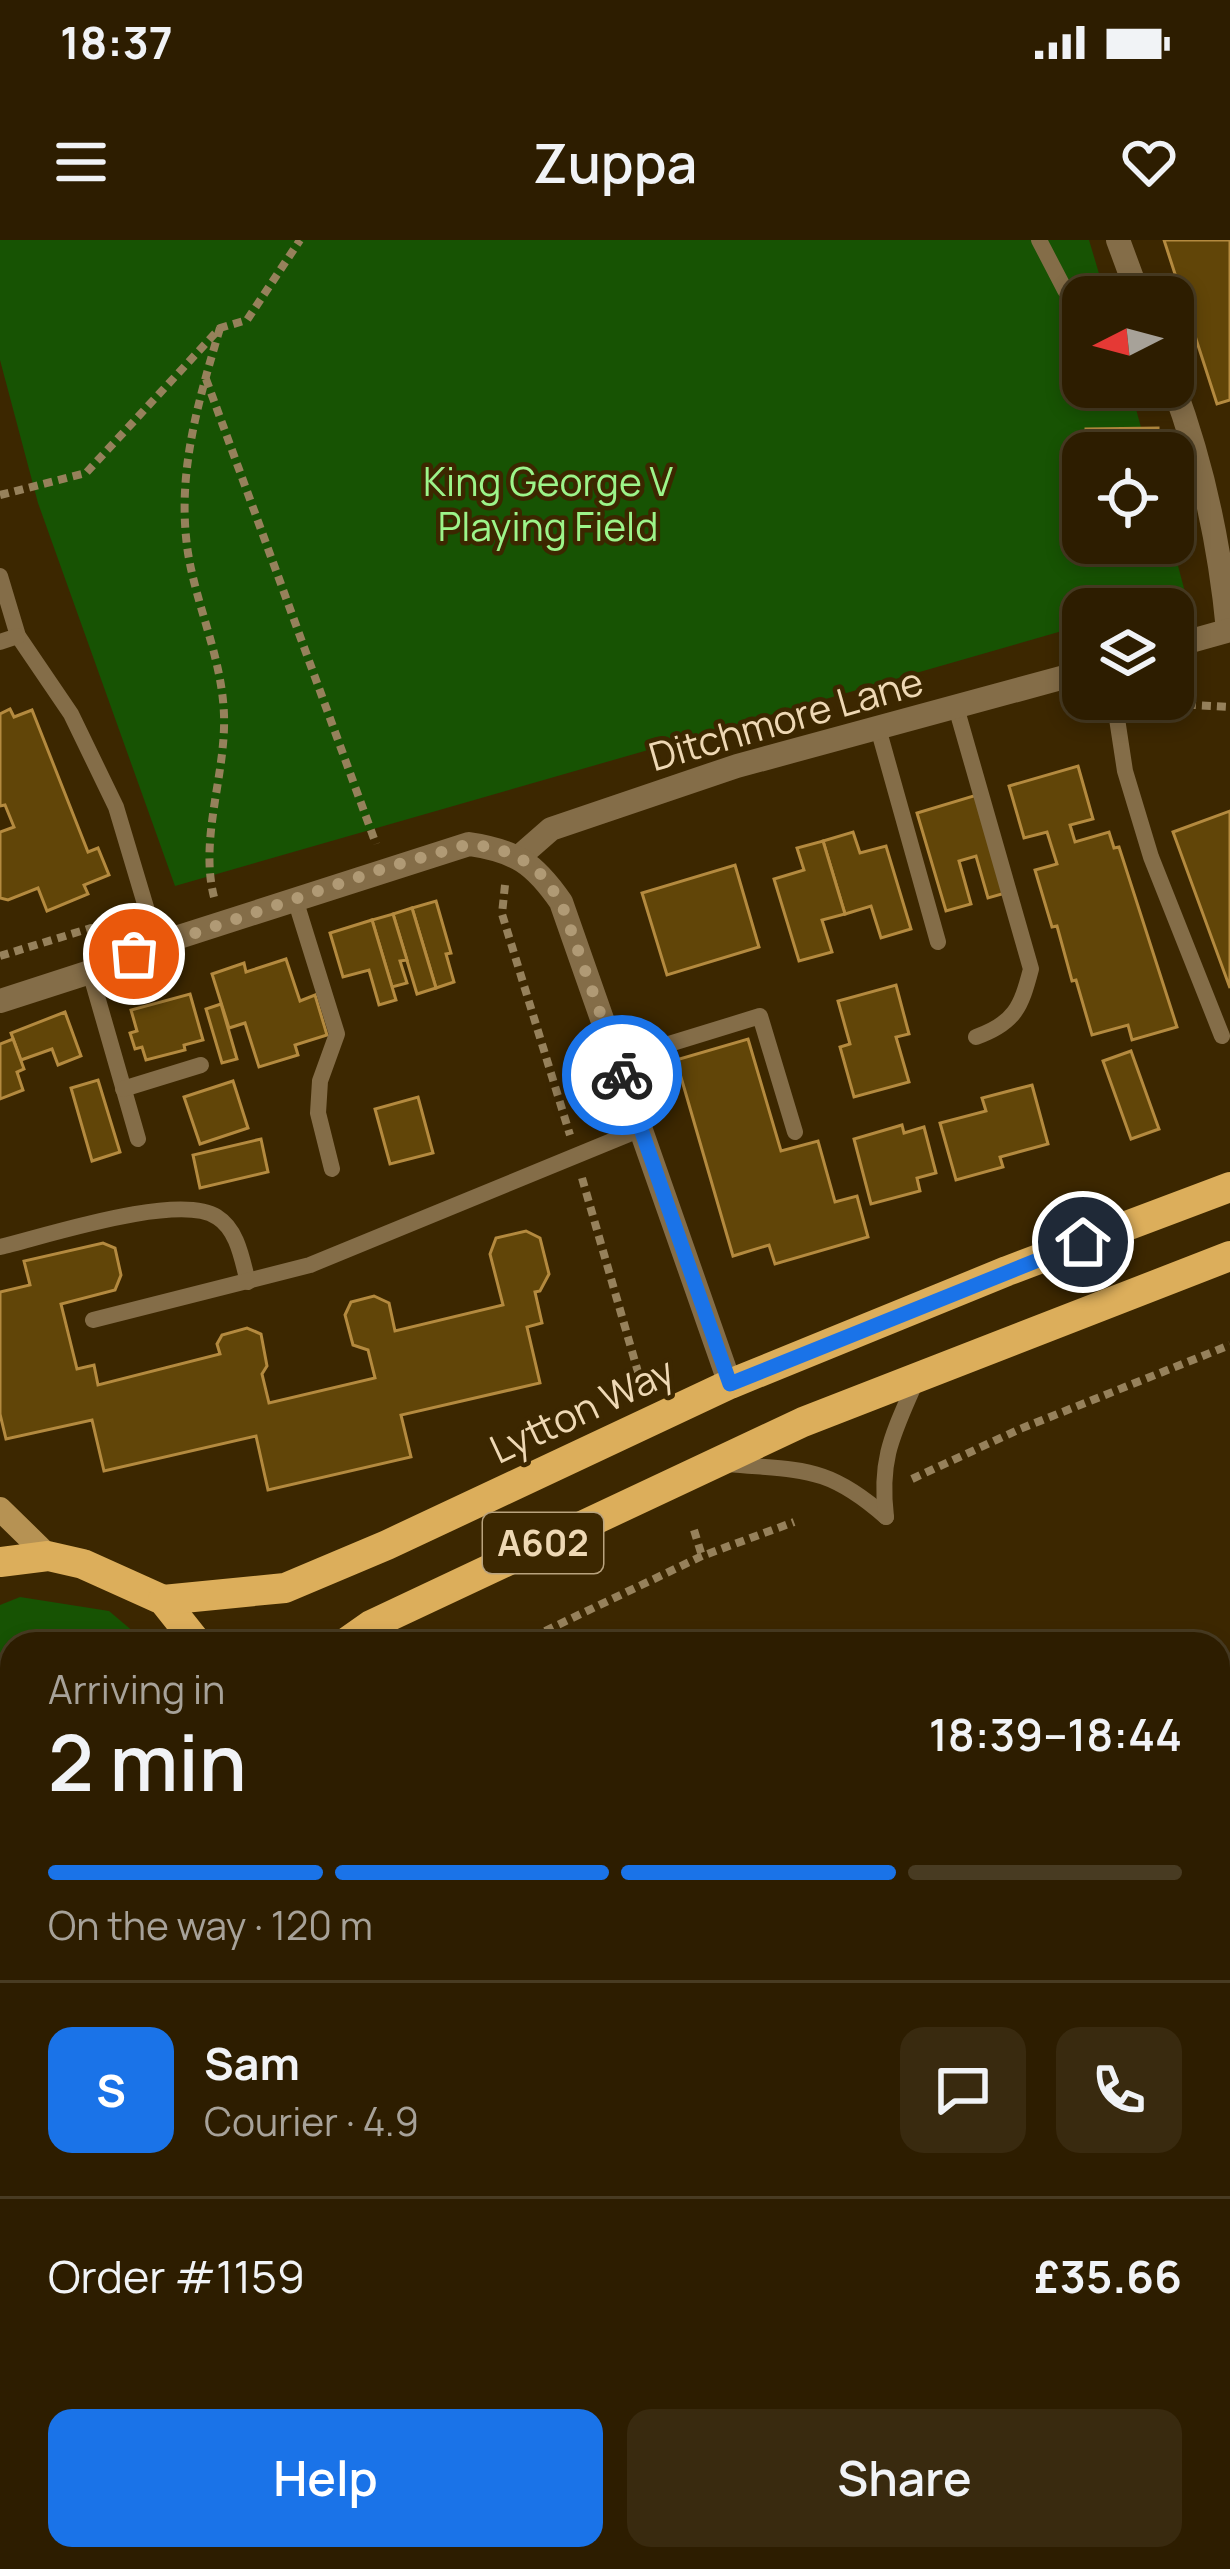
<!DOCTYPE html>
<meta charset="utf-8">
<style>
:root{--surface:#2d1d00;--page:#392a0f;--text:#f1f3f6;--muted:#a7a299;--line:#483b22;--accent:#1a73e8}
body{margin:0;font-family:Manrope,sans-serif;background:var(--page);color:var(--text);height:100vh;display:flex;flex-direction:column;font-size:45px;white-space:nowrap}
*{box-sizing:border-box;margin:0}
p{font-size:39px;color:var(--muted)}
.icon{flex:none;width:66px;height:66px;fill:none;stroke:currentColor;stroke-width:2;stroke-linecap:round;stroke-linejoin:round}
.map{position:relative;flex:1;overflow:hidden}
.sheet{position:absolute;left:0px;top:1392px;width:1230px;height:939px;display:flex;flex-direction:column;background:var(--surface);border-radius:36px 36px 0 0;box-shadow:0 6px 18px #0003,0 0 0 3px var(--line)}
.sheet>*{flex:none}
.needle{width:78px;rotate:264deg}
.controls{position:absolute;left:1062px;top:36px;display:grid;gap:24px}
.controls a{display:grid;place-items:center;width:132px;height:132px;border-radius:24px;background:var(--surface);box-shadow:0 6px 18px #0003,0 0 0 3px var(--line);font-size:60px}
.pin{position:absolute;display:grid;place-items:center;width:102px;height:102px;color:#fff;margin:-51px;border:6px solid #fff;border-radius:50%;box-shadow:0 3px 12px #0007}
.courier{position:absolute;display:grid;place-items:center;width:120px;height:120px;margin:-60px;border:9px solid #1a73e8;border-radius:50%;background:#fff;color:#222;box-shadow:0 3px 15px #0007}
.head em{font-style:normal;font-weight:600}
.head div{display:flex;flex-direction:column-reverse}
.head{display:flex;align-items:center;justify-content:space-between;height:204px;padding:0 48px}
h1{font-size:78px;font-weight:600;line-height:90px}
.bar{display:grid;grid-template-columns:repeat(4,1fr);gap:18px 12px;align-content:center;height:144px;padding:0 48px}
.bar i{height:15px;border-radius:9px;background:var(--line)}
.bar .current{background:var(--accent)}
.bar p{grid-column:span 4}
.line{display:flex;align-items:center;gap:30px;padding:0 48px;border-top:3px solid var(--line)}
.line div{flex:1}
.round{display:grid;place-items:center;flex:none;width:126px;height:126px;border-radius:24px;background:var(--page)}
.action{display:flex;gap:24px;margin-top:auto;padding:24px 48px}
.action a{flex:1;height:138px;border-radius:24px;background:var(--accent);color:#fff;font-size:48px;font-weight:600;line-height:138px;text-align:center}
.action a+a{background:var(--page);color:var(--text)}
.status{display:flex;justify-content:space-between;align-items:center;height:84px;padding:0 60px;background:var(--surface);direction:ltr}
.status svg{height:33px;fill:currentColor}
header{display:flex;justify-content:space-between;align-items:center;height:156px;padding:0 48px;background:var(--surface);font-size:54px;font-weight:600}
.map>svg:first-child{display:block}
.green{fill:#175303}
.building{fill:#614508;stroke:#b48a3f;stroke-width:3}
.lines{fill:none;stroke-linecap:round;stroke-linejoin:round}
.path{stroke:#96815b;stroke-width:8;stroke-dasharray:9 6;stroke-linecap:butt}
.lane{stroke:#846d48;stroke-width:16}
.street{stroke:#846d48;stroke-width:24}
.secondary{stroke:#b69253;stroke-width:24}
.primary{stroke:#dcae5b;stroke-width:30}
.rail-casing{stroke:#dac4a0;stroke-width:14}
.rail{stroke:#3c2700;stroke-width:9;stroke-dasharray:27;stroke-linecap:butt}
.done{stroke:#b09a75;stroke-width:12;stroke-dasharray:0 21.6}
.route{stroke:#1a73e8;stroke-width:15}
.labels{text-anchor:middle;stroke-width:9;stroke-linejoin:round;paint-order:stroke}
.shield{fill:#3c2700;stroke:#b9a37e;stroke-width:3}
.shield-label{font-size:36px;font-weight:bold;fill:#eed8b4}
.park-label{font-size:39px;fill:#9cf489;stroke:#3c2700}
.street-label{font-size:39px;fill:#eed8b4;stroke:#3c2700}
</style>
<div class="status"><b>18:37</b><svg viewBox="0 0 49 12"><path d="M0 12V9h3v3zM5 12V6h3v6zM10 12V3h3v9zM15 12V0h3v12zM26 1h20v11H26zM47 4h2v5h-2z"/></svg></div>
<header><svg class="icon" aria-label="menu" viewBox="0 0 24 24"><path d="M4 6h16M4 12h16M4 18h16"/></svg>Zuppa<svg class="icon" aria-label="heart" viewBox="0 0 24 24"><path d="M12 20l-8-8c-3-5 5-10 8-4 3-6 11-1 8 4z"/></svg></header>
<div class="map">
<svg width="1230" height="2329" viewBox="0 0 1230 2329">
<rect width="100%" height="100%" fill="#3c2700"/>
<!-- green -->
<g class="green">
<path d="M0,0h1089l17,57h-23v90h47l18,66h-65v90h89l14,53 -46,13h-57v16l-908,261 -137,-383 -38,-143z"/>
<path d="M20,1357l89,14 39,33h-136v290l-12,-2v-327z"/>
</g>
<!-- building -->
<g class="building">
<path d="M1164,0h66v160l-13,4z"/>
<path d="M1158,188v25h-72v-24z"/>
<path d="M1083,238v24l-13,1v-24z"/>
<path d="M1088,303h72v15l-72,1z"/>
<path d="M10,469l4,8 18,-7 56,142 10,-4 11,27 -25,10 4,9 -41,17 -9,-23 -30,12 -8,-2v-66l14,-5 -9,-22 -5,1v-92z"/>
<path d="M1078,526l15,53 -23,6 5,17 34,-10 5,16 5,-1 58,180 -45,13 -4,-15 -36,10 -16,-55 -4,1 -15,-55 -5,1 -17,-57 22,-6 -10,-32 -23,6 -15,-52z"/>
<path d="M980,554l29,98 -21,6 -12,-42 -17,5 12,43 -25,7 -29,-98z"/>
<path d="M1230,571v177l-57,-156z"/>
<path d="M853,592l7,21 26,-7 25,83 -30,9 -10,-32 -26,8 -22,-73z"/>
<path d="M823,601l22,73 -23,6 10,32 -33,9 -25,-82 30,-9 -7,-22z"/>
<path d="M735,625l24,82 -92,28 -25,-82z"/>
<path d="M436,661l15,52 -5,1 8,28 -18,6 -24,-80z"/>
<path d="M412,668l24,80 -19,6 -24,-80z"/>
<path d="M393,674l14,46 -7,1 7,22 -15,4 -20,-67z"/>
<path d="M372,680l24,80 -17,5 -10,-35 -26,7 -13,-44z"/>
<path d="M286,719l14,42 15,-6 12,40 -32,10 3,10 -39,12 -14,-44 -16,5 -17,-54 32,-11 2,9z"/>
<path d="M896,745l13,49 -13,3 13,45 -55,15 -14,-50 10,-3 -12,-43z"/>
<path d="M190,754l13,46 -19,5 1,5 -39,10 -4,-13 -7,2 -5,-16 7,-2 -6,-21z"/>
<path d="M221,764l16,55 -15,4 -16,-54z"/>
<path d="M65,772l16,44 -23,9 -6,-16 -31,11 -10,-27z"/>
<path d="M13,799l11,30 -7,3 6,18 -23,9v-55z"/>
<path d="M748,799l33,112 37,-10 17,61 22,-6 11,41 -93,27 -6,-19 -36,11 -57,-196z"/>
<path d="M1131,811l28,78 -28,10 -28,-78z"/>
<path d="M98,840l22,72 -28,9 -21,-73z"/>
<path d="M233,841l15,47 -48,16 -16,-47z"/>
<path d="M1032,845l16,59 -48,13 3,10 -47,13 -16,-57 46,-12 -4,-13z"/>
<path d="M418,857l15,56 -43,11 -15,-55z"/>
<path d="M902,885l2,8 20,-6 12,46 -19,5 3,13 -49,13 -17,-65z"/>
<path d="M261,899l7,33 -68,16 -7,-33z"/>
<path d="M526,991l14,7 9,36 -9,17 -5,1 7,31 -15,4 13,56 -139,32 10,42 -143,33 -12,-54 -152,35 -12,-51 -86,19 -6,-25v-122l30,-7 -6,-24 79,-18 12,5 6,27 -6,15 -54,14 16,65 17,-4 4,20 122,-31 -3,-10 5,-9 25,-7 14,6 6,32 -5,8 7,29 106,-25 -7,-28 -15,-5 -8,-30 6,-13 23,-6 15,7 6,28 108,-26 -13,-51 6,-16z"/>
<path d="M0,1861l12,2v84l-12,-11z"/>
<path d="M1230,1933v35l-12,6v-35z"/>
<path d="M0,1936l12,11v57l-12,13z"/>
<path d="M1218,2119l12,30v134l-7,3 -5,-12z"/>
<path d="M344,2319h29l4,10h-53z"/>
<path d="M787,2319h51l-4,10h-25z"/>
</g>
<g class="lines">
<!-- path -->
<g class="path">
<path d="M206,139l170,465"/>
<path d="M0,255l86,-22 134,-145 27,-8 53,-80"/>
<path d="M1142,462l88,5"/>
<path d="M505,645l-3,29 68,221"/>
<path d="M214,657c-15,-59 12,-122 10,-182 -2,-57 -27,-107 -36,-162 -12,-79 10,-150 32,-225"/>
<path d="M0,716l91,-28 5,8"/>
<path d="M582,938l56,194"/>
<path d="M912,1239l108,-50 210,-84"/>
<path d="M694,1290l8,26"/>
<path d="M518,1404l184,-88 92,-34"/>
<path d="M0,1653l12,-6"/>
<path d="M0,1844l12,3"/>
</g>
<!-- lane -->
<g class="lane">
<path d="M1039,0l26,50 69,-6"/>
<path d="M0,336l18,60 53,78 45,93 41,137"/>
<path d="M0,402l18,-6"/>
<path d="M1114,459l11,72 26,86 71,179"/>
<path d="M956,467l75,262c-10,38 -16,54 -55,68"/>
<path d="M878,488l60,214"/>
<path d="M295,659l42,135 -17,47 -2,32 14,56"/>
<path d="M90,732l48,167"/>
<path d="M617,820l143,-44 35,116"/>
<path d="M123,849l78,-24"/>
<path d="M0,1007c46,-11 179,-55 217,-30 21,13 25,43 31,65"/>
<path d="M93,1080l217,-55 331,-136"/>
<path d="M728,1224c75,7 99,1 158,53"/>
<path d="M886,1277c-7,-59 7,-83 30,-136"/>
<path d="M1218,1922l12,26"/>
<path d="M1,2016l11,17"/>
</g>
<!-- street -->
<g class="street">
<path d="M1118,0l21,57"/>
<path d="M1173,145c30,80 47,161 55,245"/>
<path d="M1173,406l57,-16"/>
<path d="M519,617l32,-28 186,-63 346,-94"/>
<path d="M0,761l90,-29 67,-28 312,-100c47,7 65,19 92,58l169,482"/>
<path d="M1218,2114l12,-5"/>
<path d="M0,2190l12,-5"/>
<path d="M438,2319l5,10"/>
<path d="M1008,2319l4,10"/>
<path d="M237,2329l20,-10"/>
</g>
<!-- secondary -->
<path class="secondary" d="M0,1269l48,47"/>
<!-- primary -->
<g class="primary">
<path d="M0,1322l48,-6 35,8 80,36 35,44"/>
<path d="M163,1360l122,-12 102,-43 343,-161 277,-113 223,-84"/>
<path d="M344,1404l27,-19 432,-203 427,-166"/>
<path d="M0,1727l12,2"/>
</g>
<defs>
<g id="rail">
<path d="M1218,1722l12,-5"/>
<path d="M1218,1760l12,-6"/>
<path d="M1218,1789l12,-6"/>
<path d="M0,2289l12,-5"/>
<path d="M0,2327l17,-8"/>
<path d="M57,2329l22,-10"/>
</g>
</defs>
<!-- rail casing -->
<use href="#rail" class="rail-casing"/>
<!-- rail -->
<use href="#rail" class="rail"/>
</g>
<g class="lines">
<!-- done -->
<path class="done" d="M134,714l251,-86 84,-24 27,4 23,9 24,19 18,26 61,173"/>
<!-- route -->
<path class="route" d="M622,835l108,309 353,-142"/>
</g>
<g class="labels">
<!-- shield labels -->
<rect class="shield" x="483" y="1273" width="120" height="60" rx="9"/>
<g class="shield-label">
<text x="543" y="1316">A602</text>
</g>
<!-- park labels -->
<g class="park-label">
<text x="548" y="256">King George V<tspan x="548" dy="45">Playing Field</tspan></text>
</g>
<!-- street labels -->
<g class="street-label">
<text transform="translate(786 479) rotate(-16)" y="14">Ditchmore Lane</text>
<text transform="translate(582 1170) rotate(-25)" y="14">Lytton Way</text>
</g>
</g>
</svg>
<div class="controls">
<a><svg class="needle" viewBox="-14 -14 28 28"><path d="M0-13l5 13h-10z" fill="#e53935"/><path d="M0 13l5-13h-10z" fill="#a7a299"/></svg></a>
<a><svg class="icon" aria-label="locate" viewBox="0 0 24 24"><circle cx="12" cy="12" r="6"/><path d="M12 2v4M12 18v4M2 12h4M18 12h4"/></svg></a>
<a><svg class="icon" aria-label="layers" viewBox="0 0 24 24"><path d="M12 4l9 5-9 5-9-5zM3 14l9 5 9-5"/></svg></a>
</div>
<div class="pin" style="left:134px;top:714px;background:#ea580c"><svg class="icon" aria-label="bag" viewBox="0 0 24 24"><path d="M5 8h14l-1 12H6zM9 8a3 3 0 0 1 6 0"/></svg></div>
<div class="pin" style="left:1083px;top:1002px;background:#1f2937"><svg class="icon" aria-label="home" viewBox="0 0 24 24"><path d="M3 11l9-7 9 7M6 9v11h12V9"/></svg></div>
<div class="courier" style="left:622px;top:835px"><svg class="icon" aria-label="bike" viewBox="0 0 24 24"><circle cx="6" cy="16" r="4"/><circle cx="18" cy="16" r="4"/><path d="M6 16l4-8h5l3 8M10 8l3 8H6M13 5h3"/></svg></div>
<section class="sheet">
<div class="head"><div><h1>2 min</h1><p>Arriving in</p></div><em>18:39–18:44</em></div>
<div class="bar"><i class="current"></i><i class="current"></i><i class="current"></i><i></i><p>On the way · 120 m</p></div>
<div class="line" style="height:216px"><b class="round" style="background:var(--accent);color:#fff">S</b><div><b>Sam</b><p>Courier · 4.9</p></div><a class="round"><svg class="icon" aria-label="chat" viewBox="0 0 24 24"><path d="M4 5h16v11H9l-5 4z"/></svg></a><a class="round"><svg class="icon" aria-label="phone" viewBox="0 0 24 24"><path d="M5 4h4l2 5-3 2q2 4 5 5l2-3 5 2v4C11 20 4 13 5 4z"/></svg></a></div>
<div class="line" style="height:156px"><div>Order #1159</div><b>£35.66</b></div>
<div class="action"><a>Help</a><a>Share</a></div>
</section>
</div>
